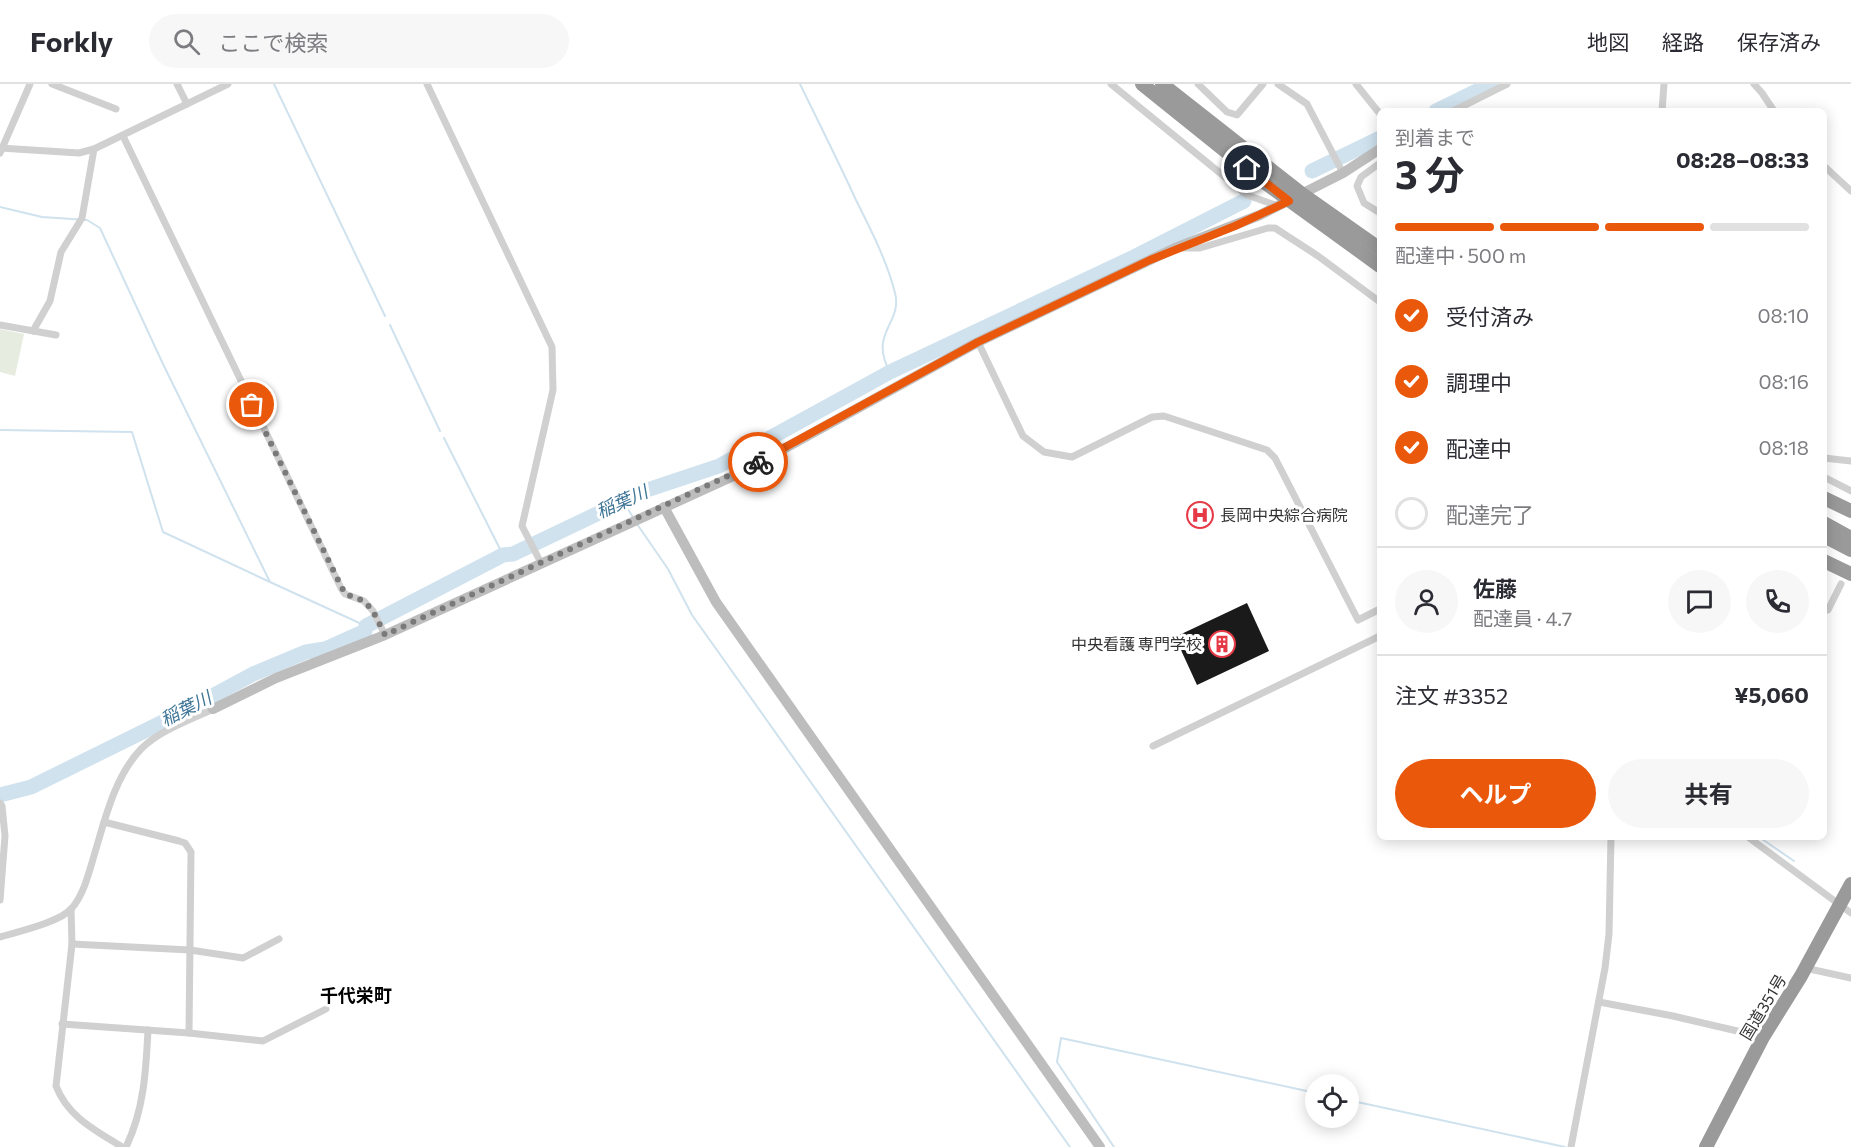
<!DOCTYPE html>
<html lang="ja">
<meta charset="utf-8">
<style>
:root{--surface:#fff;--page:#f7f7f7;--text:#2b2b33;--muted:#7c7c81;--line:#e1e1e2;--accent:#ea580c}
body{margin:0;font-family:Commissioner,"Noto Sans JP",sans-serif;background:var(--page);color:var(--text);height:100vh;display:flex;flex-direction:column;font-size:22px;white-space:nowrap}
*{box-sizing:border-box;margin:0}
p{font-size:20px;color:var(--muted)}
.icon{flex:none;width:33px;height:33px;fill:none;stroke:currentColor;stroke-width:2;stroke-linecap:round;stroke-linejoin:round}
.map{position:relative;flex:1;overflow:hidden}
.sheet{position:absolute;left:1377px;top:24px;width:450px;height:732px;display:flex;flex-direction:column;background:var(--surface);border-radius:9px;box-shadow:0 3px 15px #0003}
.sheet>*{flex:none}
.tools{position:absolute;left:1305px;top:990px;display:grid;gap:12px}
.tools a{display:grid;place-items:center;width:54px;height:54px;border-radius:50%;background:var(--surface);box-shadow:0 3px 15px #0003;font-size:30px}
.pin{position:absolute;display:grid;place-items:center;width:51px;height:51px;color:#fff;margin:-26px;border:3px solid #fff;border-radius:50%;box-shadow:0 2px 6px #0007}
.courier{position:absolute;display:grid;place-items:center;width:60px;height:60px;margin:-30px;border:4px solid #ea580c;border-radius:50%;background:#fff;color:#222;box-shadow:0 2px 8px #0007}
.overview em{font-style:normal;font-weight:700}
.overview div{display:flex;flex-direction:column-reverse}
.overview{display:flex;align-items:center;justify-content:space-between;height:102px;padding:0 18px}
h1{font-size:39px;font-weight:700;line-height:45px}
.bar{display:grid;grid-template-columns:repeat(4,1fr);gap:9px 6px;align-content:center;height:72px;padding:0 18px}
.bar i{height:8px;border-radius:4px;background:var(--line)}
.bar .current{background:var(--accent)}
.bar p{grid-column:span 4}
.line{display:flex;align-items:center;gap:15px;padding:0 18px;border-top:2px solid var(--line)}
.line div{flex:1}
.round{display:grid;place-items:center;flex:none;width:63px;height:63px;border-radius:32px;background:var(--page)}
ol{padding:0 18px;list-style:none}
li{display:flex;align-items:center;gap:18px;height:66px}
li p{margin-inline-start:auto}
li .icon{padding:6px;border-radius:50%;background:var(--accent);color:#fff;stroke-width:4}
li:last-child{color:var(--muted)}
li i{width:33px;height:33px;border:3px solid var(--line);border-radius:50%}
.action{display:flex;gap:12px;margin-top:auto;padding:12px 18px}
.action a{flex:1;height:69px;border-radius:36px;background:var(--accent);color:#fff;font-size:24px;font-weight:700;line-height:69px;text-align:center}
.action a+a{background:var(--page);color:var(--text)}
header{display:flex;align-items:center;gap:36px;box-sizing:border-box;height:84px;padding:0 30px;background:var(--surface);border-bottom:2px solid var(--line)}
header strong{font-size:28px}
nav{display:flex;gap:33px;margin-inline-start:auto;font-size:21px}
.search{width:420px;height:54px;background:var(--page);display:flex;align-items:center;gap:15px;box-sizing:border-box;padding:0 21px;border-radius:33px;color:var(--muted);font-size:22px}
.map>svg:first-child{display:block}
.green{fill:#e6ecdf}
.lines{fill:none;stroke-linecap:round;stroke-linejoin:round}
.stream{stroke:#cfe2ee;stroke-width:2}
.river{stroke:#cfe2ee;stroke-width:15}
.building{fill:#1a1a1a}
.street{stroke:#d0d0d0;stroke-width:7}
.secondary{stroke:#bdbdbd;stroke-width:10}
.highway{stroke:#9a9a9a;stroke-width:14}
.done{stroke:#7a7a7a;stroke-width:6;stroke-dasharray:0 10.8}
.route{stroke:#ea580c;stroke-width:8}
.labels{text-anchor:middle;stroke-width:6;stroke-linejoin:round;paint-order:stroke}
.poi-label{font-size:16px;fill:#333;stroke:#fff;text-anchor:start}
.street-label{font-size:16px;fill:#333;stroke:#fff}
.water-label{font-size:18px;font-style:italic;fill:#3f7597;stroke:#fff}
.neighbourhood-label{font-size:18px;font-weight:bold;fill:#000;stroke:#fff}
</style>
<header>
<strong>Forkly</strong>
<div class="search"><svg class="icon" aria-label="search" viewBox="0 0 24 24"><circle cx="10" cy="10" r="6"/><path d="M15 15l6 6"/></svg>ここで検索</div>
<nav><a>地図</a><a>経路</a><a>保存済み</a></nav>
</header>
<div class="map">
<svg width="1851" height="1063" viewBox="0 0 1851 1063">
<rect width="100%" height="100%" fill="#fff"/>
<!-- green -->
<path class="green" d="M0,245l24,5 -9,42 -15,-4z"/>
<g class="lines">
<!-- stream -->
<g class="stream">
<path d="M274,0l111,232"/>
<path d="M800,0c19,39 38,77 56,116 15,30 31,61 39,93 8,30 -27,40 -5,79"/>
<path d="M0,123l42,10 45,3 13,8 63,136 107,218 96,44"/>
<path d="M390,241l50,106"/>
<path d="M0,346l132,2 31,100 107,50"/>
<path d="M444,354l59,117"/>
<path d="M623,417l11,18"/>
<path d="M637,440l31,45 24,46 378,532"/>
<path d="M1759,753l35,24"/>
<path d="M1348,1016l217,47"/>
<path d="M1114,1063l-57,-85 4,-24 255,55"/>
</g>
<!-- river -->
<g class="river">
<path d="M1436,27l55,-27"/>
<path d="M1312,87l68,-33"/>
<path d="M0,711l31,-8 144,-71 78,-42 53,-22 19,-3 40,-18 1,-5 137,-71 10,-1 134,-64 72,-24 171,-94 244,-115 110,-56"/>
</g>
</g>
<!-- building -->
<path class="building" d="M1247,519l22,48 -72,34 -22,-48z"/>
<g class="lines">
<!-- street -->
<g class="street">
<path d="M52,0l64,25"/>
<path d="M177,0l10,20"/>
<path d="M427,0l125,263 1,43 -31,136 19,37"/>
<path d="M1111,0l136,111 31,11"/>
<path d="M1198,0l29,28 10,3 26,-31"/>
<path d="M1278,0l29,20 36,69"/>
<path d="M1356,0l24,30"/>
<path d="M1754,0l8,9 12,18"/>
<path d="M1453,27l54,-27"/>
<path d="M1662,27l2,-27"/>
<path d="M123,52l218,452 4,6 19,7 9,10 12,24"/>
<path d="M0,64l79,5 15,-4 134,-65"/>
<path d="M0,69l30,-69"/>
<path d="M1380,79l-19,14 -4,9 7,17 16,10"/>
<path d="M1824,82l27,25"/>
<path d="M1181,164h19l68,-20h7l43,28 62,46"/>
<path d="M0,241l56,10"/>
<path d="M33,247l17,-30 11,-49 21,-34 12,-69"/>
<path d="M978,258l45,94 21,16 28,5 80,-40 12,-1 103,34 8,8 83,162 22,-11"/>
<path d="M1824,374l27,3"/>
<path d="M1824,393l27,14"/>
<path d="M1824,526h4l13,-26"/>
<path d="M1153,662l227,-110"/>
<path d="M0,719l2,3 3,30 -5,64"/>
<path d="M104,738l75,19 6,2 6,9 -2,181"/>
<path d="M1748,753l103,76"/>
<path d="M71,825l1,35 -16,142c12,31 39,44 66,61"/>
<path d="M0,853c17,-5 61,-15 72,-29 13,-15 18,-40 24,-59 10,-34 20,-74 45,-100 19,-19 49,-29 72,-40"/>
<path d="M72,860l118,6 53,8 36,-19"/>
<path d="M1805,884l46,10"/>
<path d="M1599,918l74,14 90,21"/>
<path d="M62,940l127,9 74,8 63,-32"/>
<path d="M126,1063c18,-37 20,-77 22,-117"/>
<path d="M1571,1063l34,-179 4,-34 2,-97"/>
</g>
<!-- secondary -->
<g class="secondary">
<path d="M664,423l52,95 384,545"/>
<path d="M213,625l63,-31 109,-43 355,-162 238,-131 197,-94 85,-33 83,-42 37,-24"/>
</g>
<!-- highway -->
<g class="highway">
<path d="M1142,0l122,98 116,84"/>
<path d="M1162,0l140,110 78,55"/>
<path d="M1824,414l27,13"/>
<path d="M1824,439l27,15"/>
<path d="M1824,452l27,14"/>
<path d="M1824,477l27,13"/>
<path d="M1706,1063l57,-110 38,-61 50,-92"/>
</g>
</g>
<g class="lines">
<!-- done -->
<path class="done" d="M252,321l93,189 19,7 9,10 12,24 373,-173"/>
<!-- route -->
<path class="route" d="M758,378l220,-120 172,-82 85,-34 54,-25 -42,-33"/>
</g>
<!-- icons -->
<defs>
<symbol id="hospital-ring" viewBox="-11 -11 22 22"><circle r="9.5" fill="#fff" stroke="#e63946" stroke-width="1.5"/><path d="M-5-5h3v3.5h4V-5h3V5h-3V1.5h-4V5h-3Z" fill="#e63946"/></symbol>
<symbol id="building-ring" viewBox="-11 -11 22 22"><circle r="9.5" fill="#fff" stroke="#e63946" stroke-width="1.5"/><path d="M-4-6H4V6H1V3H-1V6H-4ZM-2.5-4.3h1.7v1.8h-1.7ZM.8-4.3h1.7v1.8H.8ZM-2.5-1h1.7V.8h-1.7ZM.8-1h1.7V.8H.8Z" fill="#e63946"/></symbol>
</defs>
<g fill-rule="evenodd">
<use href="#hospital-ring" x="1185" y="416" width="30" height="30"/>
<use href="#building-ring" x="1207" y="545" width="30" height="30"/>
</g>
<g class="labels">
<!-- poi labels -->
<g class="poi-label">
<text x="1220" y="437">長岡中央綜合病院</text>
<text x="1202" y="566" text-anchor="end">中央看護 専門学校</text>
</g>
<!-- street labels -->
<g class="street-label">
<text transform="translate(1763 923) rotate(-59)" y="6">国道351号</text>
</g>
<!-- water labels -->
<g class="water-label">
<text transform="translate(622 418) rotate(-24)" y="6">稲葉川</text>
<text transform="translate(186 625) rotate(-27)" y="6">稲葉川</text>
</g>
<!-- neighbourhood labels -->
<g class="neighbourhood-label">
<text x="356" y="918">千代栄町</text>
</g>
</g>
</svg>
<div class="tools">
<a><svg class="icon" aria-label="locate" viewBox="0 0 24 24"><circle cx="12" cy="12" r="6"/><path d="M12 2v4M12 18v4M2 12h4M18 12h4"/></svg></a>
</div>
<div class="pin" style="left:252px;top:321px;background:#ea580c"><svg class="icon" aria-label="bag" viewBox="0 0 24 24"><path d="M5 8h14l-1 12H6zM9 8a3 3 0 0 1 6 0"/></svg></div>
<div class="pin" style="left:1247px;top:84px;background:#1f2937"><svg class="icon" aria-label="home" viewBox="0 0 24 24"><path d="M3 11l9-7 9 7M6 9v11h12V9"/></svg></div>
<div class="courier" style="left:758px;top:378px"><svg class="icon" aria-label="bike" viewBox="0 0 24 24"><circle cx="6" cy="16" r="4"/><circle cx="18" cy="16" r="4"/><path d="M6 16l4-8h5l3 8M10 8l3 8H6M13 5h3"/></svg></div>
<section class="sheet">
<div class="overview"><div><h1>3 分</h1><p>到着まで</p></div><em>08:28–08:33</em></div>
<div class="bar"><i class="current"></i><i class="current"></i><i class="current"></i><i></i><p>配達中 · 500 m</p></div>
<ol>
<li><svg class="icon" aria-label="check" viewBox="0 0 24 24"><path d="M5 12l5 5 9-10"/></svg>受付済み<p>08:10</p></li>
<li><svg class="icon" aria-label="check" viewBox="0 0 24 24"><path d="M5 12l5 5 9-10"/></svg>調理中<p>08:16</p></li>
<li><svg class="icon" aria-label="check" viewBox="0 0 24 24"><path d="M5 12l5 5 9-10"/></svg>配達中<p>08:18</p></li>
<li><i></i>配達完了</li>
</ol>
<div class="line" style="height:108px"><a class="round"><svg class="icon" aria-label="person" viewBox="0 0 24 24"><circle cx="12" cy="8" r="4"/><path d="M4 21q1-7 8-7t8 7"/></svg></a><div><b>佐藤</b><p>配達員 · 4.7</p></div><a class="round"><svg class="icon" aria-label="chat" viewBox="0 0 24 24"><path d="M4 5h16v11H9l-5 4z"/></svg></a><a class="round"><svg class="icon" aria-label="phone" viewBox="0 0 24 24"><path d="M5 4h4l2 5-3 2q2 4 5 5l2-3 5 2v4C11 20 4 13 5 4z"/></svg></a></div>
<div class="line" style="height:78px"><div>注文 #3352</div><b>¥5,060</b></div>
<div class="action"><a>ヘルプ</a><a>共有</a></div>
</section>
</div>
